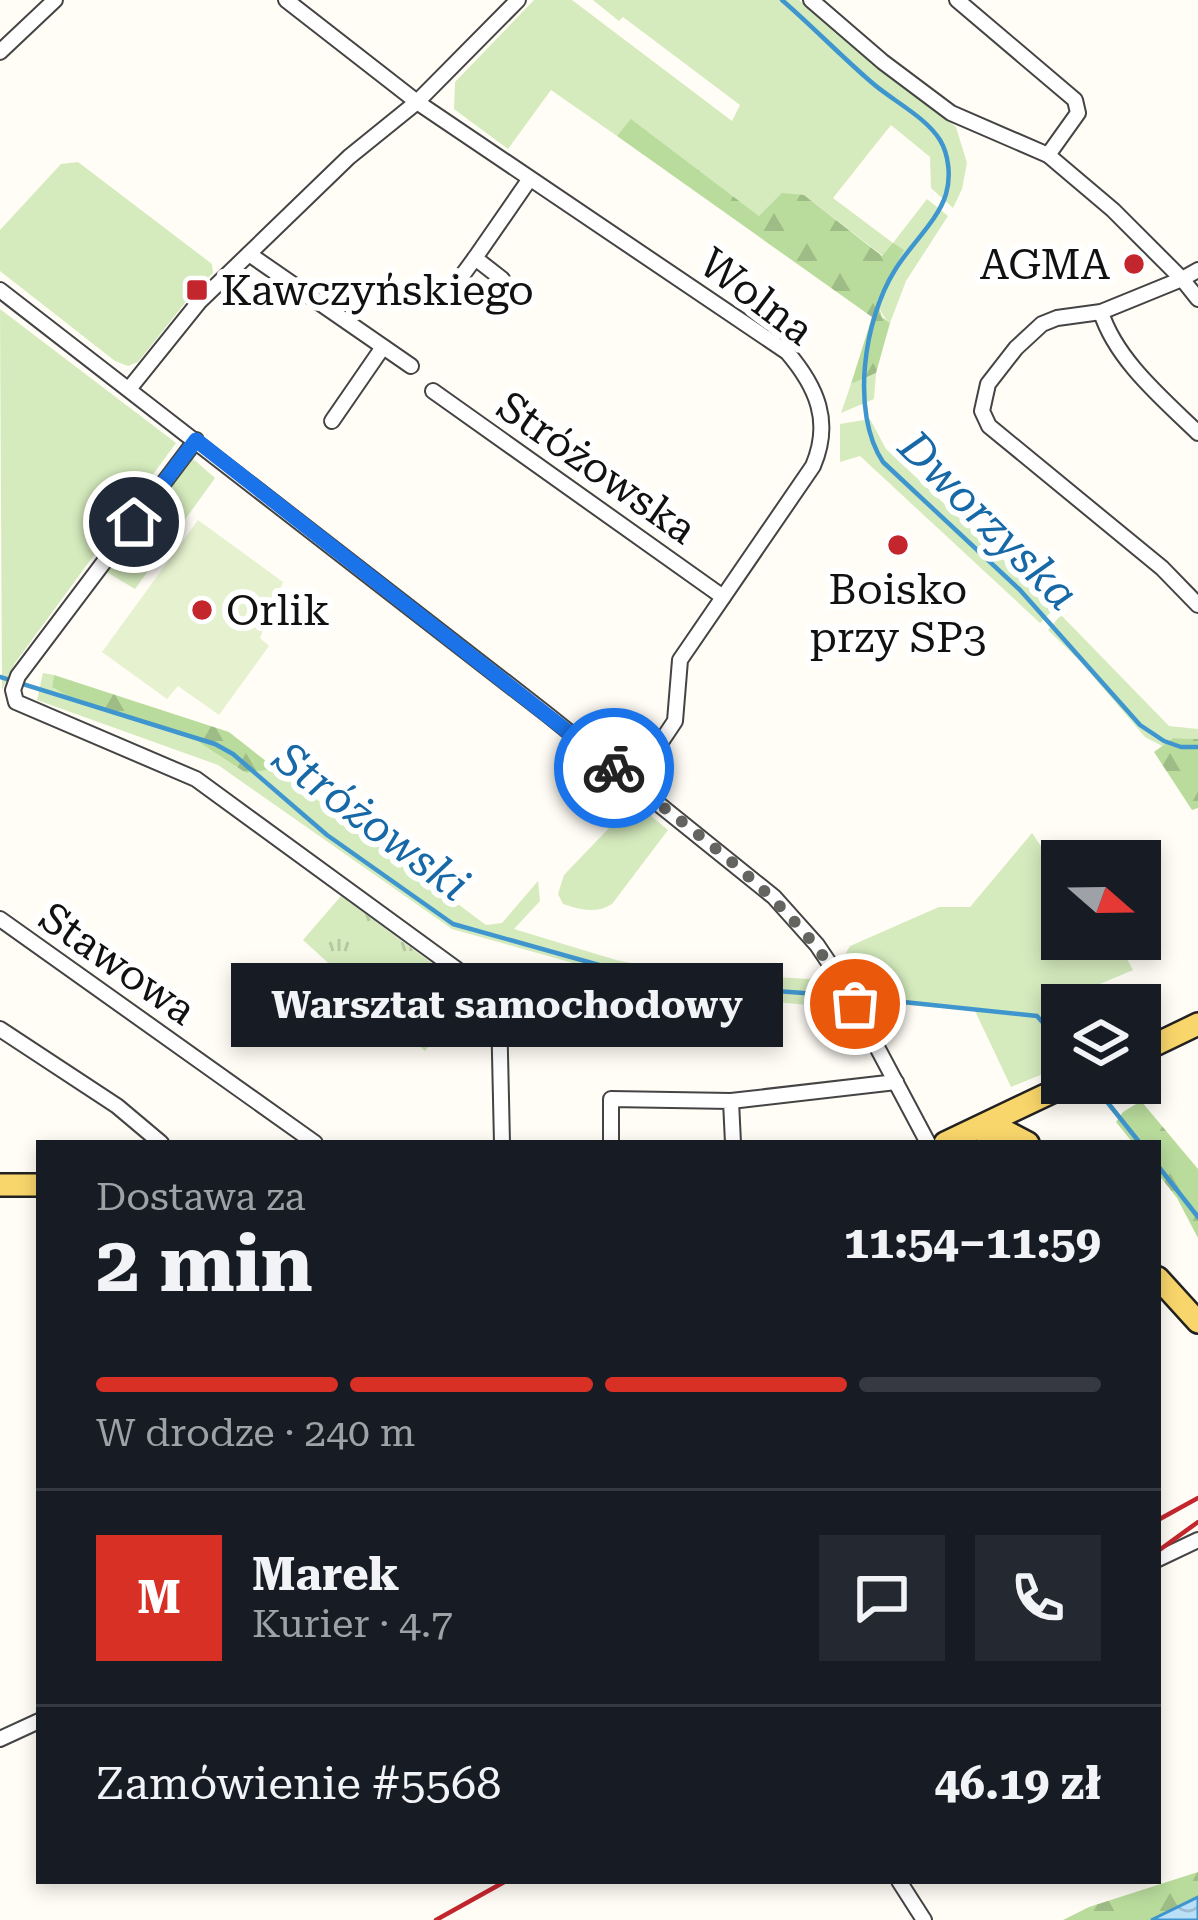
<!DOCTYPE html>
<html lang="pl">
<meta charset="utf-8">
<style>
:root{--surface:#171b24;--page:#242831;--text:#f1f3f6;--muted:#9ea1a6;--line:#363941;--accent:#d93025}
body{margin:0;font-family:"Roboto Serif",serif;background:var(--page);color:var(--text);height:100vh;display:flex;flex-direction:column;font-size:45px;white-space:nowrap}
*{box-sizing:border-box;margin:0}
p{font-size:39px;color:var(--muted)}
.icon{flex:none;width:66px;height:66px;fill:none;stroke:currentColor;stroke-width:2;stroke-linecap:round;stroke-linejoin:round}
.map{position:relative;flex:1;overflow:hidden}
.drawer{position:absolute;left:36px;top:1140px;width:1125px;height:744px;display:flex;flex-direction:column;background:var(--surface);border-radius:0px;box-shadow:0 6px 18px #0003}
.drawer>*{flex:none}
.needle{width:78px;rotate:110deg}
.buttons{position:absolute;left:1041px;top:840px;display:grid;gap:24px}
.buttons a{display:grid;place-items:center;width:120px;height:120px;border-radius:0px;background:var(--surface);box-shadow:0 6px 18px #0003;font-size:60px}
.pin{position:absolute;display:grid;place-items:center;width:102px;height:102px;color:#fff;margin:-51px;border:6px solid #fff;border-radius:50%;box-shadow:0 3px 12px #0007}
.courier{position:absolute;display:grid;place-items:center;width:120px;height:120px;margin:-60px;border:9px solid #1a73e8;border-radius:50%;background:#fff;color:#222;box-shadow:0 3px 15px #0007}
.bubble{position:absolute;height:84px;border-radius:0px;background:var(--surface);box-shadow:0 6px 18px #0003;font-size:39px;font-weight:700;line-height:84px;text-align:center}
.overview em{font-style:normal;font-weight:700}
.overview div{display:flex;flex-direction:column-reverse}
.overview{display:flex;align-items:center;justify-content:space-between;height:204px;padding:0 60px}
h1{font-size:78px;font-weight:700;line-height:90px}
.bar{display:grid;grid-template-columns:repeat(4,1fr);gap:18px 12px;align-content:center;height:144px;padding:0 60px}
.bar i{height:15px;border-radius:9px;background:var(--line)}
.bar .selected{background:var(--accent)}
.bar p{grid-column:span 4}
.line{display:flex;align-items:center;gap:30px;padding:0 60px;border-top:3px solid var(--line)}
.line div{flex:1}
.round{display:grid;place-items:center;flex:none;width:126px;height:126px;border-radius:0px;background:var(--page)}
.map>svg:first-child{display:block}
.grass{fill:#d5ebbd}
.forest{fill:url(#forest-firs)}
.park{fill:url(#park-tufts)}
.pitch{fill:#e6f2cf}
.water{fill:url(#water-waves);stroke:#3f96cf;stroke-width:3}
.lines{fill:none;stroke-linecap:round;stroke-linejoin:round}
.stream{stroke:#3f96cf;stroke-width:4.5}
.street-casing{stroke:#444;stroke-width:18}
.primary-casing{stroke:#222;stroke-width:26}
.street{stroke:#fff;stroke-width:14}
.primary{stroke:#f9d66b;stroke-width:21}
.rail{stroke:#c4262e;stroke-width:4.5}
.done{stroke:#646461;stroke-width:12;stroke-dasharray:0 21.6}
.route{stroke:#1a73e8;stroke-width:15}
.poi-dot{fill:#c4262e;stroke:#fff;stroke-width:4.5}
.labels{text-anchor:middle;stroke-width:12;stroke-linejoin:round;paint-order:stroke}
.poi-label{font-size:42px;fill:#111;stroke:#fff;text-anchor:start}
.street-label{font-size:42px;fill:#111;stroke:#fff}
.water-label{font-size:45px;font-style:italic;fill:#1768a6;stroke:#fff}
</style>
<div class="map">
<svg width="1198" height="1920" viewBox="0 0 1198 1920">
<defs>
<pattern id="forest-firs" width="22" height="20" patternUnits="userSpaceOnUse" patternTransform="scale(3)"><rect width="22" height="20" fill="#b9dc9c"/><path d="M5 1l3.5 6h-7zM16 11l3.5 6h-7z" fill="#9ebc85"/></pattern>
<pattern id="park-tufts" width="24" height="20" patternUnits="userSpaceOnUse" patternTransform="scale(3)"><rect width="24" height="20" fill="#d5ebbd"/><path d="M3 7l-1-3M5 7V3M7 7l1-3M15 17l-1-3M17 17v-4M19 17l1-3" fill="none" stroke="#b6c8a1"/></pattern>
<pattern id="water-waves" width="16" height="10" patternUnits="userSpaceOnUse" patternTransform="scale(3)"><rect width="16" height="10" fill="#b9e0f7"/><path d="M0 5q4-4 8 0t8 0" fill="none" stroke="#9ebfd3"/></pattern>
</defs>
<rect width="100%" height="100%" fill="#fffdf5"/>
<!-- grass -->
<g class="grass">
<path d="M534,0h38l160,121 8,-16 -117,-88 -4,4 -26,-21h206l157,127 11,36 -5,26 -9,19 -22,-20 -1,-31 -39,-32 -58,73 60,45 34,-44 21,17 -42,65 -16,42c-20,-17 -11,-44 -7,-67l-79,-61 -44,22 -128,-97 -15,16 -66,-46 -43,59 -54,-40 1,-27z"/>
<path d="M78,162l134,102 1,9 -11,11 -4,-3 -8,9 2,4 -54,68 -10,4 -13,-5 -115,-90v-41l61,-66z"/>
<path d="M0,309l176,134 -161,220 -13,27z"/>
<path d="M876,373l-2,26 -33,14 10,-29z"/>
<path d="M870,419l16,30 169,159 -15,15 -180,-167 -20,6v-38z"/>
<path d="M192,458l23,20 -80,111 -30,-18z"/>
<path d="M1061,615l108,111 29,3v10l-25,-1 -11,8 -17,-9 -65,-76 -32,-31z"/>
<path d="M43,673l11,2 -2,12 15,9 130,45 49,32 30,-4 210,156 16,-2 36,-42 2,20 -26,28 102,31 54,11 139,8 11,-5 21,34 -161,-15 -228,-64 -234,-164 -181,-65z"/>
<path d="M634,802l34,28 -56,74c-15,10 -32,6 -49,0l-5,-10 6,-19z"/>
<path d="M1032,833l30,44v62h54l17,31 -64,27 -1,8h-6v61l-51,21 -36,-76 -67,-6 -36,4 -29,-51 7,-12 89,-39h31z"/>
</g>
<!-- forest -->
<g class="forest">
<path d="M631,119l128,97 23,-23 22,2 78,61 11,-13 11,7 -27,51 5,16 8,6 -14,50 -25,11 21,-67 -255,-181z"/>
<path d="M54,675l175,57 47,37 -30,4 -49,-32 -130,-45 -15,-9z"/>
<path d="M1173,738l25,1v69l-6,2 -38,-58z"/>
<path d="M1141,1101l57,68v69l-21,-40 -19,-24v-31h-25l-17,-21 7,-10z"/>
<path d="M1198,1872v25l-47,23h-88l26,-13z"/>
</g>
<!-- park -->
<path class="park" d="M341,896l123,91 2,8 -41,56 -122,-111z"/>
<!-- pitch -->
<path class="pitch" d="M198,520l85,62 -23,56 9,8 -50,69 -41,-29 -11,13 -65,-47z"/>
<!-- water -->
<path class="water" d="M1198,1897v23h-47z"/>
<g class="lines">
<!-- stream -->
<g class="stream">
<path d="M782,0c30,26 58,55 88,81 21,19 55,35 70,59 9,15 11,37 6,54 -8,27 -36,51 -51,76 -31,49 -45,142 -12,192l137,128 120,135 24,16 17,6h17"/>
<path d="M0,677l215,67 18,10 94,81 126,89 210,59 182,13"/>
<path d="M856,997l181,19 25,28"/>
<path d="M1092,1083l48,60"/>
<path d="M1158,1166l40,51"/>
</g>
<defs>
<g id="street">
<path d="M286,0l131,102 370,250c30,35 45,70 26,114l-133,194 -5,61 -42,63"/>
<path d="M811,0l72,62 68,51 97,42 65,55 69,69 16,-9"/>
<path d="M957,0l118,100 3,13 -30,42"/>
<path d="M0,52l55,-52"/>
<path d="M249,254l162,112"/>
<path d="M502,279l-27,-21 54,-78"/>
<path d="M0,290l548,425 226,182 43,48 27,40 84,158"/>
<path d="M445,299l30,-41"/>
<path d="M1198,299l-16,-20 -81,33 -44,6 -15,6 -26,24 -28,36 -6,27 7,15 173,142 36,37"/>
<path d="M1101,312c15,48 62,87 97,121"/>
<path d="M129,389l70,-87 150,-145 68,-55 101,-102"/>
<path d="M433,391l290,206"/>
<path d="M332,421l51,-74"/>
<path d="M196,440l-178,236 -5,14 3,12 180,77 274,200 29,31 3,133"/>
<path d="M0,919l315,224"/>
<path d="M0,1029l117,77 44,37"/>
<path d="M731,1101l165,-19"/>
<path d="M611,1143v-44l120,2 2,42"/>
<path d="M1158,1559l40,-19"/>
<path d="M0,1739l39,-18"/>
<path d="M899,1881l25,39"/>
</g>
<g id="primary">
<path d="M1140,1052l58,-28"/>
<path d="M981,1130h22l25,13"/>
<path d="M945,1143l126,-60"/>
<path d="M0,1185h39"/>
<path d="M1158,1278l40,44"/>
</g>
</defs>
<!-- street casing -->
<use href="#street" class="street-casing"/>
<!-- primary casing -->
<use href="#primary" class="primary-casing"/>
<!-- street -->
<use href="#street" class="street"/>
<!-- primary -->
<use href="#primary" class="primary"/>
<!-- rail -->
<g class="rail">
<path d="M1158,1520l40,-22"/>
<path d="M1158,1551l40,-29"/>
<path d="M436,1920l70,-39"/>
</g>
</g>
<g class="lines">
<!-- done -->
<path class="done" d="M614,768c93,76 179,129 241,236"/>
<!-- route -->
<path class="route" d="M134,522l62,-82 418,328"/>
</g>
<!-- markers -->
<g class="poi-dot">
<circle cx="1134" cy="264" r="12"/>
<rect x="185" y="278" width="24" height="24" rx="6"/>
<circle cx="898" cy="545" r="12"/>
<circle cx="202" cy="610" r="12"/>
</g>
<g class="labels">
<!-- poi labels -->
<g class="poi-label">
<text x="1110" y="279" text-anchor="end">AGMA</text>
<text x="221" y="305">Kawczyńskiego</text>
<text x="898" y="604" text-anchor="middle">Boisko<tspan x="898" dy="48">przy SP3</tspan></text>
<text x="226" y="625">Orlik</text>
</g>
<!-- street labels -->
<g class="street-label">
<text transform="translate(757 296) rotate(37)" y="15">Wolna</text>
<text transform="translate(597 467) rotate(35)" y="15">Stróżowska</text>
<text transform="translate(118 963) rotate(35)" y="15">Stawowa</text>
</g>
<!-- water labels -->
<g class="water-label">
<text transform="translate(989 520) rotate(45)" y="16">Dworzyska</text>
<text transform="translate(372 821) rotate(37)" y="16">Stróżowski</text>
</g>
</g>
</svg>
<div class="buttons">
<a><svg class="needle" viewBox="-14 -14 28 28"><path d="M0-13l5 13h-10z" fill="#e53935"/><path d="M0 13l5-13h-10z" fill="#9ea1a6"/></svg></a>
<a><svg class="icon" aria-label="layers" viewBox="0 0 24 24"><path d="M12 4l9 5-9 5-9-5zM3 14l9 5 9-5"/></svg></a>
</div>
<div class="pin" style="left:855px;top:1004px;background:#ea580c"><svg class="icon" aria-label="bag" viewBox="0 0 24 24"><path d="M5 8h14l-1 12H6zM9 8a3 3 0 0 1 6 0"/></svg></div>
<div class="pin" style="left:134px;top:522px;background:#1f2937"><svg class="icon" aria-label="home" viewBox="0 0 24 24"><path d="M3 11l9-7 9 7M6 9v11h12V9"/></svg></div>
<div class="courier" style="left:614px;top:768px"><svg class="icon" aria-label="bike" viewBox="0 0 24 24"><circle cx="6" cy="16" r="4"/><circle cx="18" cy="16" r="4"/><path d="M6 16l4-8h5l3 8M10 8l3 8H6M13 5h3"/></svg></div>
<div class="bubble" style="left:231px;top:963px;width:552px">Warsztat samochodowy</div>
<section class="drawer">
<div class="overview"><div><h1>2 min</h1><p>Dostawa za</p></div><em>11:54–11:59</em></div>
<div class="bar"><i class="selected"></i><i class="selected"></i><i class="selected"></i><i></i><p>W drodze · 240 m</p></div>
<div class="line" style="height:216px"><b class="round" style="background:var(--accent);color:#fff">M</b><div><b>Marek</b><p>Kurier · 4.7</p></div><a class="round"><svg class="icon" aria-label="chat" viewBox="0 0 24 24"><path d="M4 5h16v11H9l-5 4z"/></svg></a><a class="round"><svg class="icon" aria-label="phone" viewBox="0 0 24 24"><path d="M5 4h4l2 5-3 2q2 4 5 5l2-3 5 2v4C11 20 4 13 5 4z"/></svg></a></div>
<div class="line" style="height:156px"><div>Zamówienie #5568</div><b>46.19 zł</b></div>
</section>
</div>
